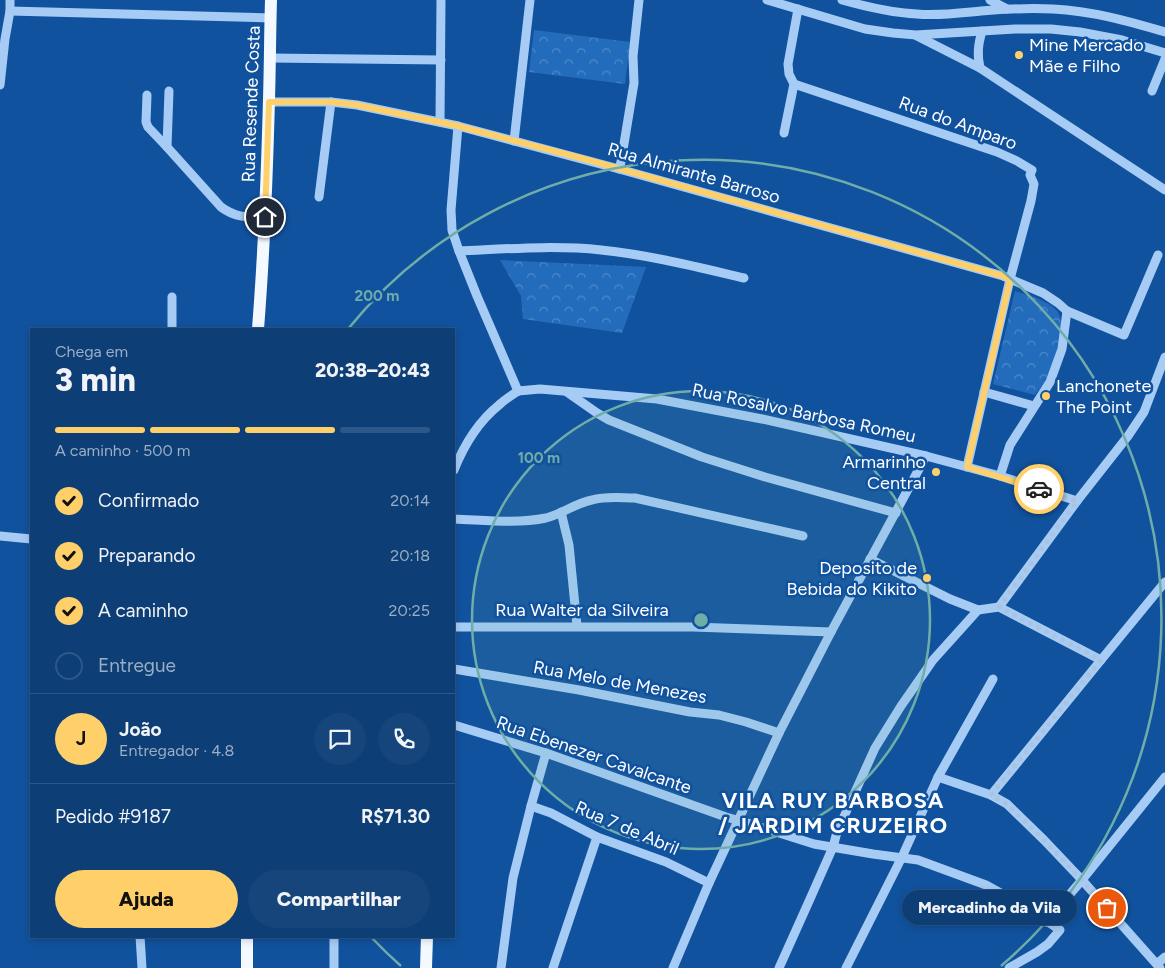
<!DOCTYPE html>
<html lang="pt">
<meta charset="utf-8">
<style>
:root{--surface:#0d3e76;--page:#16457b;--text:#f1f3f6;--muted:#9aaec5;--line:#2d5788;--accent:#ffd06a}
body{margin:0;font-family:Figtree,sans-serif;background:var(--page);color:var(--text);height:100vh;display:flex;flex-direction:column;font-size:19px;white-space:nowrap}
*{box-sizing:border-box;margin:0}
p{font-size:16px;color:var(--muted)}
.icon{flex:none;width:28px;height:28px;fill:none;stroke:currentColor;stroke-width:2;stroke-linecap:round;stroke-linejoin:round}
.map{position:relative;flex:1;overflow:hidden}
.sheet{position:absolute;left:30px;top:328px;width:425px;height:610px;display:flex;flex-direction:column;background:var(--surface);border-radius:0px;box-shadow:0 2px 8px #0003,0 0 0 1px var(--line)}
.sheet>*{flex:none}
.pin{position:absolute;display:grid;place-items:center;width:42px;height:42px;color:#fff;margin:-21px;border:2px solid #fff;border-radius:50%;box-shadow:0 1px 5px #0007}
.courier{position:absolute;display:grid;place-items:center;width:50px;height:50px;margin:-25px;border:4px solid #ffd06a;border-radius:50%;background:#fff;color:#222;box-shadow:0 1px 6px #0007}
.bubble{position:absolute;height:35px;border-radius:18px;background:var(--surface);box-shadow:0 2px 8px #0003,0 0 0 1px var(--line);font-size:16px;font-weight:800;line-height:35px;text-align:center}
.head em{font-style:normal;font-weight:800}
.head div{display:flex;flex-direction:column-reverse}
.head{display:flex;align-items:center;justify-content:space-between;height:85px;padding:0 25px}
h1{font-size:32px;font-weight:800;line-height:38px}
.bar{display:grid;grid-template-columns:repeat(4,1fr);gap:8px 5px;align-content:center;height:60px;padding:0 25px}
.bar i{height:6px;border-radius:4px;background:var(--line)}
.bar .active{background:var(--accent)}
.bar p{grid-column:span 4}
.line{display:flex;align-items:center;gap:12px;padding:0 25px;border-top:1px solid var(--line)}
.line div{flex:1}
.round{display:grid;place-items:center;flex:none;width:52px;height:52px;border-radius:26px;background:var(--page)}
ol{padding:0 25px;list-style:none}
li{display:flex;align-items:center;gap:15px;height:55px}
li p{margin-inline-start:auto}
li .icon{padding:5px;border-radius:50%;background:var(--accent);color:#111;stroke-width:4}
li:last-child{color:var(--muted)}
li i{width:28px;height:28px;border:2px solid var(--line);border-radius:50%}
.action{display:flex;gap:10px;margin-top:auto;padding:10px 25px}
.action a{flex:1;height:58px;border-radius:30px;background:var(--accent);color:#111;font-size:20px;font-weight:800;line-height:58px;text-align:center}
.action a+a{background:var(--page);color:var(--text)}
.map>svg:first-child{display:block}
.park{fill:url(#park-crowns)}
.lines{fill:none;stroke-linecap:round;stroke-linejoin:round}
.minor{stroke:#a6ccf5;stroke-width:9}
.major{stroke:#f4f9ff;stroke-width:12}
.done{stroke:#acc2dd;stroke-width:5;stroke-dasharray:0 9}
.route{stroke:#ffd06a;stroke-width:6}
.ring{fill:none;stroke:#6fada8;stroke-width:2.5}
.poi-dot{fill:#ffd06a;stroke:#11529e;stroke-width:2}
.labels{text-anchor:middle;stroke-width:5;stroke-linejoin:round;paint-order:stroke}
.poi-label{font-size:18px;fill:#fff;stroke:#11529e;text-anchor:start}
.street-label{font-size:18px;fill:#fff;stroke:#11529e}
.district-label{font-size:22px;font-weight:bold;letter-spacing:1px;fill:#fff;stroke:#11529e}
.centre{fill:#6fada8;stroke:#11529e;stroke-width:2.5}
.ring-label{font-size:15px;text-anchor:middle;font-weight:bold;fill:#6fada8;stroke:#11529e;stroke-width:5;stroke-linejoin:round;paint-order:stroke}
</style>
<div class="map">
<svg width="1165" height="968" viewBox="0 0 1165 968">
<defs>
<pattern id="park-crowns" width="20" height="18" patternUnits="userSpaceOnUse" patternTransform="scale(1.25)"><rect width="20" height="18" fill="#236cbc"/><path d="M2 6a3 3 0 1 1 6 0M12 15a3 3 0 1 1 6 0" fill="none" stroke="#4f89c9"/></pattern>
</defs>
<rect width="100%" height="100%" fill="#11529e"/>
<!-- park -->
<g class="park">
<path d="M534,30l96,12 -5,42 -96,-12z"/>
<path d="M500,260l146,7 -24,66 -99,-14 -2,-23z"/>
<path d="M1015,291c14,5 32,9 42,20 11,13 -3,55 -11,68 -3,5 -7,11 -11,16l-42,-11z"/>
</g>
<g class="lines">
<!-- minor -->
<g class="minor">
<path d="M767,0l98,29 28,4 23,2 99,-6h36l29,3 42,8 43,13"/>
<path d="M842,0c25,7 49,13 75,14 21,2 43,-1 64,-3 24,-2 49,-3 72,-2 39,2 75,12 112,23"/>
<path d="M990,0l17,9"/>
<path d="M10,11l261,7"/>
<path d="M917,36l63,32 185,122"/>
<path d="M270,58l171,2"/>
<path d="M980,68c-3,-14 -2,-23 2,-37"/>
<path d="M794,84l203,68 20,9 15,9 -2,5 4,9 -3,17 -21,78 -43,188"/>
<path d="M0,85l5,-46 5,-28v-11"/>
<path d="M169,91l-2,56 54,60c15,11 26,10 44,10"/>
<path d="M1152,91l13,-32"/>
<path d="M147,95l-1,27 2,5 19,20"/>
<path d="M269,102h62l26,3 101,21 161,43 384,107 40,17 15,10 9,8 57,24 34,-80"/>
<path d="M440,122l1,-122"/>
<path d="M458,126l-7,84 1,20 7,21 18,45 41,95"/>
<path d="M784,133l10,-49 -5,-10 -1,-10 10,-55"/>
<path d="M514,141l16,-141"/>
<path d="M619,169l2,-7 13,-79 -1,-27 6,-56"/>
<path d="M319,197l12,-95"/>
<path d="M459,251c47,-2 95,-6 142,-1 49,5 96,17 143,28"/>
<path d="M172,329v-32"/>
<path d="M518,391l22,-2 117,10 105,20 164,37 41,11 33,9 77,25"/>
<path d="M567,392l30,21 12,7 93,37 63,20 131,36"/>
<path d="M984,392l50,14"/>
<path d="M454,470c10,-25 24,-48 45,-65 5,-5 13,-10 19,-14"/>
<path d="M1000,476l10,-31 40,-63 12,-33 5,-38"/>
<path d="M561,512l8,33 8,81"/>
<path d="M454,519c30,1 62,5 92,-1 16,-4 30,-15 46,-18 14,-4 29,-2 43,-2l168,38"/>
<path d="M0,536l31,3"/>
<path d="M870,559l80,40 28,11 21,-3 102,53"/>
<path d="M999,607l78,-106 51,-65 16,-24 21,-55"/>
<path d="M454,627h239l138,5"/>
<path d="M454,669l125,21 111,22 29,3 27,7 33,11"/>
<path d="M454,725l92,28 180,64 25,7 63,20 59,10 45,6 68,25 40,22 34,23 -12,14 -11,8 -28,16"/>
<path d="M938,777l53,18 16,9 37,36 38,40 78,88"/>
<path d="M991,795l110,-135 64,-78"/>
<path d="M531,806l20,7 46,24 69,25 43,21"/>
<path d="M1046,922l36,-42 83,-103"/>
<path d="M140,936l2,32"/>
<path d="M334,936v32"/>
<path d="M1157,964l8,-7"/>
<path d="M501,968l12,-90 18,-72 15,-53"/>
<path d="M553,968l44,-131"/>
<path d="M673,968l36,-85 70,-150 52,-101 95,-176"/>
<path d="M779,968l31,-69 23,-52 4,-15 38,-84 26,-42 32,-46 45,-50"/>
<path d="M846,968l56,-111 36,-80 55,-98"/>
</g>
<!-- major -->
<g class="major">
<path d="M258,329c6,-76 9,-153 11,-230 1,-33 1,-66 2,-99"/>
<path d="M247,968v-32"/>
<path d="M426,968l1,-32"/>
</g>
</g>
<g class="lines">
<!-- done -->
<path class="done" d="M1039,489l38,12 -78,106 102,53 -110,135 16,9 37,36 63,68"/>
<!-- route -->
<path class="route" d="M265,217l4,-115h62l26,3 101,21 130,34 415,116 7,4 -43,187 72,22"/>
</g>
<!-- distance rings -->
<circle cx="701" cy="620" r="229" fill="#6fada8" fill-opacity=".12"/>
<g class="ring">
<circle cx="701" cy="620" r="229"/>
<path d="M401 966A458 458 0 0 1 372 938M348 329A458 458 0 1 1 1001 966"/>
</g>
<!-- markers -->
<g class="poi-dot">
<circle cx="1019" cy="55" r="5"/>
<circle cx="1046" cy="396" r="5"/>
<circle cx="936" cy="472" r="5"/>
<circle cx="927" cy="578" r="5"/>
</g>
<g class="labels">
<!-- poi labels -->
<g class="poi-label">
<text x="1029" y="51">Mine Mercado<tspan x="1029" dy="21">Mãe e Filho</tspan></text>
<text x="1056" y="392">Lanchonete<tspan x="1056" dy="21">The Point</tspan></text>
<text x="926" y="468" text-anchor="end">Armarinho<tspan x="926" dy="21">Central</tspan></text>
<text x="917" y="574" text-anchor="end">Deposito de<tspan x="917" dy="21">Bebida do Kikito</tspan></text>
</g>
<!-- street labels -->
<g class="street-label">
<text transform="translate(251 104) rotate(-88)" y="6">Rua Resende Costa</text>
<text transform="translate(958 123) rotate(20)" y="6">Rua do Amparo</text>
<text transform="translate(694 173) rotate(16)" y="6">Rua Almirante Barroso</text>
<text transform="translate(804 413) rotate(12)" y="6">Rua Rosalvo Barbosa Romeu</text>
<text x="582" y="616">Rua Walter da Silveira</text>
<text transform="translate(620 682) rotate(10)" y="6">Rua Melo de Menezes</text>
<text transform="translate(594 755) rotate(19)" y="6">Rua Ebenezer Cavalcante</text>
<text transform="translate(627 828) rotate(23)" y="6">Rua 7 de Abril</text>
</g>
<!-- district labels -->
<g class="district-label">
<text x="833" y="808">VILA RUY BARBOSA<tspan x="833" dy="25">/ JARDIM CRUZEIRO</tspan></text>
</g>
</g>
<circle cx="701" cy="620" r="8" class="centre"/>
<g class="ring-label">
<text x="377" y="301">200 m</text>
<text x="539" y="463">100 m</text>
</g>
</svg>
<div class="pin" style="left:1107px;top:908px;background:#ea580c"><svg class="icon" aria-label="bag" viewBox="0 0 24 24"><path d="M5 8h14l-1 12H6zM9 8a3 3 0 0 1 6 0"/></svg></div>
<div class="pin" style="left:265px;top:217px;background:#1f2937"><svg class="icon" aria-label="home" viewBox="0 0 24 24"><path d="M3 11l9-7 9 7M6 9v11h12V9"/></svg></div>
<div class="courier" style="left:1039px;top:489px"><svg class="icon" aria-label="car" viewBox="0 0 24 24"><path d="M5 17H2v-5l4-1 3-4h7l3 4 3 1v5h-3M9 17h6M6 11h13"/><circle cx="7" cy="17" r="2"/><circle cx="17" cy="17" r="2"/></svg></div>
<div class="bubble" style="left:902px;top:890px;width:175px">Mercadinho da Vila</div>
<section class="sheet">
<div class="head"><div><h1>3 min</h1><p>Chega em</p></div><em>20:38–20:43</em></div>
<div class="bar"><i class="active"></i><i class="active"></i><i class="active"></i><i></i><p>A caminho · 500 m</p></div>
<ol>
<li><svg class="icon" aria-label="check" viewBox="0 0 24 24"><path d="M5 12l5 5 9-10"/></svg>Confirmado<p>20:14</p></li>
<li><svg class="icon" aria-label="check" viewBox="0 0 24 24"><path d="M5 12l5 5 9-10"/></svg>Preparando<p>20:18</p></li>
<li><svg class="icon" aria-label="check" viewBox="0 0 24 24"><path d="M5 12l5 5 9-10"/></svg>A caminho<p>20:25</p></li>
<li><i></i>Entregue</li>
</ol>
<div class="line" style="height:90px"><b class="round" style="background:var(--accent);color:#111">J</b><div><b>João</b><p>Entregador · 4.8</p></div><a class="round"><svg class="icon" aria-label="chat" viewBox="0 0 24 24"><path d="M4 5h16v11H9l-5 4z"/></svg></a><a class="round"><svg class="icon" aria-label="phone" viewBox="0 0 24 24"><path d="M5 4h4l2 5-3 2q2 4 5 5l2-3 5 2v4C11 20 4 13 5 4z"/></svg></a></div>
<div class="line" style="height:65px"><div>Pedido #9187</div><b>R$71.30</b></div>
<div class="action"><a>Ajuda</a><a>Compartilhar</a></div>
</section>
</div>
